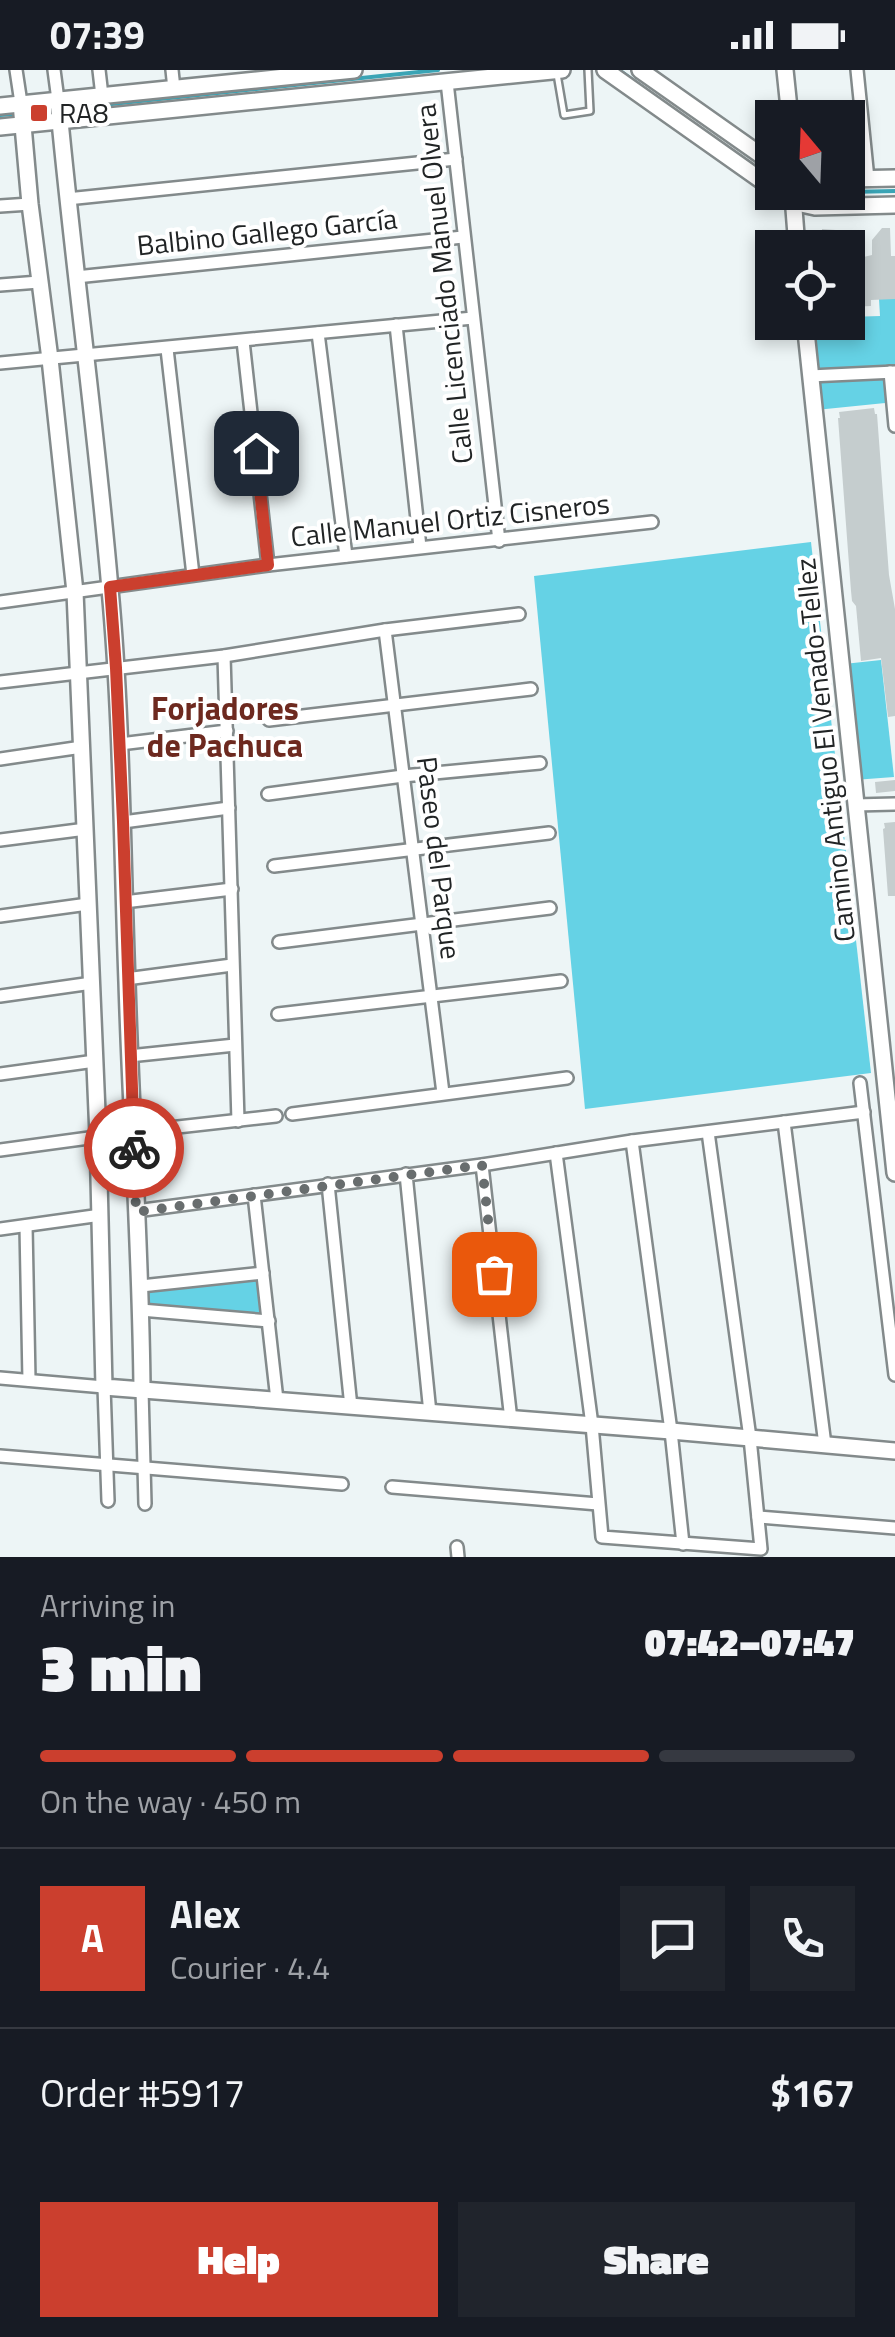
<!DOCTYPE html>
<meta charset="utf-8">
<style>
:root{--surface:#171b24;--page:#20242c;--text:#f1f3f6;--muted:#9ea1a6;--line:#363941;--accent:#cb3f2e}
body{margin:0;font-family:"Titillium Web",sans-serif;background:var(--page);color:var(--text);height:100vh;display:flex;flex-direction:column;font-size:38px;white-space:nowrap}
*{box-sizing:border-box;margin:0}
p{font-size:32px;color:var(--muted)}
.icon{flex:none;width:55px;height:55px;fill:none;stroke:currentColor;stroke-width:2;stroke-linecap:round;stroke-linejoin:round}
.map{position:relative;height:1487px;overflow:hidden}
.panel{display:flex;flex-direction:column;background:var(--surface);flex:1}
.panel>*{flex:none}
.needle{width:65px;rotate:341deg}
.buttons{position:absolute;left:755px;top:30px;display:grid;gap:20px}
.buttons a{display:grid;place-items:center;width:110px;height:110px;border-radius:0px;background:var(--surface);box-shadow:0 5px 15px #0003;font-size:50px}
.pin{position:absolute;display:grid;place-items:center;width:85px;height:85px;color:#fff;margin:-42px;border-radius:20px;box-shadow:0 5px 15px #0006}
.courier{position:absolute;display:grid;place-items:center;width:100px;height:100px;margin:-50px;border:8px solid #cb3f2e;border-radius:50%;background:#fff;color:#222;box-shadow:0 2px 12px #0007}
.head em{font-style:normal;font-weight:800}
.head div{display:flex;flex-direction:column-reverse}
.head{display:flex;align-items:center;justify-content:space-between;height:170px;padding:0 40px}
h1{font-size:65px;font-weight:800;line-height:75px}
.bar{display:grid;grid-template-columns:repeat(4,1fr);gap:15px 10px;align-content:center;height:120px;padding:0 40px}
.bar i{height:12px;border-radius:8px;background:var(--line)}
.bar .on{background:var(--accent)}
.bar p{grid-column:span 4}
.line{display:flex;align-items:center;gap:25px;padding:0 40px;border-top:2px solid var(--line)}
.line div{flex:1}
.round{display:grid;place-items:center;flex:none;width:105px;height:105px;border-radius:0px;background:var(--page)}
.button{display:flex;gap:20px;margin-top:auto;padding:20px 40px}
.button a{flex:1;height:115px;border-radius:0px;background:var(--accent);color:#fff;font-size:40px;font-weight:800;line-height:115px;text-align:center}
.button a+a{background:var(--page);color:var(--text)}
.status{display:flex;justify-content:space-between;align-items:center;height:70px;padding:0 50px;background:var(--surface);direction:ltr}
.status svg{height:28px;fill:currentColor}
.map>svg:first-child{display:block}
.green{fill:#65d2e5}
.lines{fill:none;stroke-linecap:round;stroke-linejoin:round}
.stream{stroke:#3aa4b5;stroke-width:4}
.building{fill:#c5cdce}
.lane-casing{stroke:#838a8b;stroke-width:10}
.street-casing{stroke:#838a8b;stroke-width:16}
.secondary-casing{stroke:#838a8b;stroke-width:20}
.lane{stroke:#fff;stroke-width:5}
.street{stroke:#fff;stroke-width:11}
.secondary{stroke:#fff;stroke-width:15}
.done{stroke:#686d6e;stroke-width:10;stroke-dasharray:0 18}
.route{stroke:#cb3f2e;stroke-width:12}
.poi-dot{fill:#cb3f2e;stroke:#fff;stroke-width:4}
.labels{text-anchor:middle;stroke-width:8;stroke-linejoin:round;paint-order:stroke}
.poi-label{font-size:28px;fill:#212425;stroke:#fff;text-anchor:start}
.street-label{font-size:28px;fill:#212425;stroke:#fff}
.quarter-label{font-size:32px;font-weight:bold;fill:#6d291f;stroke:#fff}
</style>
<div class="status"><b>07:39</b><svg viewBox="0 0 49 12"><path d="M0 12V9h3v3zM5 12V6h3v6zM10 12V3h3v9zM15 12V0h3v12zM26 1h20v11H26zM47 4h2v5h-2z"/></svg></div>
<div class="map">
<svg width="895" height="1487" viewBox="0 0 895 1487">
<rect width="100%" height="100%" fill="#edf5f6"/>
<!-- green -->
<g class="green">
<path d="M879,229h16v103l-79,8 -10,-87 42,-1v-5l32,-1z"/>
<path d="M811,472l60,531 -286,36 -51,-533z"/>
<path d="M881,590l13,117 -40,3 -10,-116z"/>
<path d="M258,1210l7,39 -120,-11 -2,-20z"/>
</g>
<g class="lines">
<!-- stream -->
<g class="stream">
<path d="M619,0l37,27"/>
<path d="M64,39l374,-39"/>
<path d="M25,43l30,-4"/>
<path d="M0,45l15,-1"/>
<path d="M804,122h1"/>
<path d="M848,122l47,-1"/>
</g>
</g>
<!-- building -->
<g class="building">
<path d="M882,158h8l1,28h4v43l-24,1v6l-21,1v-20h6l-1,-28 17,-4v-15z"/>
<path d="M822,159l14,1v13h-14z"/>
<path d="M874,338l1,6h2l12,161 6,34v107l-7,1 -7,-59 -20,3 -5,-55 -4,-5 -1,-10 -13,-173h2l-1,-6z"/>
<path d="M895,710v11l-19,2 -1,-11z"/>
<path d="M895,752v74h-7l-5,-67 2,-1 -1,-5z"/>
</g>
<g class="lines">
<defs>
<path id="lane" d="M557,4l7,41 26,-4 -2,-41"/>
<g id="street">
<path d="M16,0l5,33"/>
<path d="M54,0l4,30"/>
<path d="M99,0l3,26"/>
<path d="M172,0l2,19"/>
<path d="M857,0l11,109"/>
<path d="M447,12l52,459"/>
<path d="M67,129l389,-40"/>
<path d="M0,136l30,-2"/>
<path d="M76,207l387,-40"/>
<path d="M0,215l39,-3"/>
<path d="M396,255l24,222"/>
<path d="M318,263l28,223"/>
<path d="M243,271l25,224"/>
<path d="M167,279l26,226"/>
<path d="M0,293l473,-45"/>
<path d="M890,302l5,54"/>
<path d="M810,306l85,-4"/>
<path d="M0,532l268,-37 384,-43"/>
<path d="M385,560l58,463"/>
<path d="M224,586l14,465"/>
<path d="M0,612l224,-26 161,-26 134,-16"/>
<path d="M269,650l262,-31"/>
<path d="M120,674l107,-13"/>
<path d="M0,689l82,-12"/>
<path d="M268,724l135,-18 137,-13"/>
<path d="M855,735l40,-1"/>
<path d="M123,752l106,-14"/>
<path d="M0,770l86,-11"/>
<path d="M274,796l275,-33"/>
<path d="M124,832l108,-13"/>
<path d="M0,846l88,-12"/>
<path d="M279,872l271,-34"/>
<path d="M126,909l106,-14"/>
<path d="M0,926l92,-13"/>
<path d="M278,944l283,-33"/>
<path d="M129,986l106,-11"/>
<path d="M0,1004l95,-13"/>
<path d="M860,1013l35,292"/>
<path d="M292,1044l275,-36"/>
<path d="M784,1052l41,323"/>
<path d="M632,1071l39,290 12,113"/>
<path d="M0,1080l133,-18 143,-16"/>
<path d="M556,1083l36,272 10,112 159,12 -11,-111 -42,-306"/>
<path d="M482,1095l29,255"/>
<path d="M406,1104l24,239"/>
<path d="M328,1114l23,223"/>
<path d="M254,1125l23,205"/>
<path d="M136,1141l346,-46 150,-24 232,-29"/>
<path d="M26,1156l3,154"/>
<path d="M0,1159l101,-14"/>
<path d="M141,1216l122,-13"/>
<path d="M141,1240l128,11"/>
<path d="M0,1308l104,9 4,114"/>
<path d="M142,1320l3,114"/>
<path d="M0,1386l342,28"/>
<path d="M392,1417l206,17"/>
<path d="M758,1447l137,11"/>
<path d="M457,1477l1,10"/>
</g>
<g id="secondary">
<path d="M605,0l167,118"/>
<path d="M640,0l132,93"/>
<path d="M785,0l5,48"/>
<path d="M58,30c15,163 38,325 52,489 12,130 12,261 17,393 4,136 14,271 15,408"/>
<path d="M21,33l9,101 20,155 25,233 23,544 6,251 567,44 224,20"/>
<path d="M0,36l354,-36"/>
<path d="M0,57l562,-57"/>
<path d="M848,109l47,-1"/>
<path d="M779,122l13,10 23,5 80,-2"/>
<path d="M793,126l4,52"/>
<path d="M805,252l90,851"/>
</g>
</defs>
<!-- lane casing -->
<use href="#lane" class="lane-casing"/>
<!-- street casing -->
<use href="#street" class="street-casing"/>
<!-- secondary casing -->
<use href="#secondary" class="secondary-casing"/>
<!-- lane -->
<use href="#lane" class="lane"/>
<!-- street -->
<use href="#street" class="street"/>
<!-- secondary -->
<use href="#secondary" class="secondary"/>
</g>
<g class="lines">
<!-- done -->
<path class="done" d="M134,1078l2,64 346,-47 12,109"/>
<!-- route -->
<path class="route" d="M134,1078l-11,-326 -7,-154 -6,-81 158,-22 -12,-112"/>
</g>
<!-- markers -->
<rect class="poi-dot" x="29" y="33" width="20" height="20" rx="5"/>
<g class="labels">
<!-- poi labels -->
<g class="poi-label">
<text x="59" y="53">RA8</text>
</g>
<!-- street labels -->
<g class="street-label">
<text transform="translate(267 162) rotate(-6)" y="10">Balbino Gallego García</text>
<text transform="translate(444 214) rotate(-96)" y="10">Calle Licenciado Manuel Olvera</text>
<text transform="translate(450 450) rotate(-6)" y="10">Calle Manuel Ortiz Cisneros</text>
<text transform="translate(825 680) rotate(-96)" y="10">Camino Antiguo El Venado-Tellez</text>
<text transform="translate(439 788) rotate(83)" y="10">Paseo del Parque</text>
</g>
<!-- quarter labels -->
<g class="quarter-label">
<text x="225" y="650">Forjadores<tspan x="225" dy="37">de Pachuca</tspan></text>
</g>
</g>
</svg>
<div class="buttons">
<a><svg class="needle" viewBox="-14 -14 28 28"><path d="M0-13l5 13h-10z" fill="#e53935"/><path d="M0 13l5-13h-10z" fill="#9ea1a6"/></svg></a>
<a><svg class="icon" aria-label="locate" viewBox="0 0 24 24"><circle cx="12" cy="12" r="6"/><path d="M12 2v4M12 18v4M2 12h4M18 12h4"/></svg></a>
</div>
<div class="pin" style="left:494px;top:1204px;background:#ea580c"><svg class="icon" aria-label="bag" viewBox="0 0 24 24"><path d="M5 8h14l-1 12H6zM9 8a3 3 0 0 1 6 0"/></svg></div>
<div class="pin" style="left:256px;top:383px;background:#1f2937"><svg class="icon" aria-label="home" viewBox="0 0 24 24"><path d="M3 11l9-7 9 7M6 9v11h12V9"/></svg></div>
<div class="courier" style="left:134px;top:1078px"><svg class="icon" aria-label="bike" viewBox="0 0 24 24"><circle cx="6" cy="16" r="4"/><circle cx="18" cy="16" r="4"/><path d="M6 16l4-8h5l3 8M10 8l3 8H6M13 5h3"/></svg></div>
</div>
<section class="panel">
<div class="head"><div><h1>3 min</h1><p>Arriving in</p></div><em>07:42–07:47</em></div>
<div class="bar"><i class="on"></i><i class="on"></i><i class="on"></i><i></i><p>On the way · 450 m</p></div>
<div class="line" style="height:180px"><b class="round" style="background:var(--accent);color:#fff">A</b><div><b>Alex</b><p>Courier · 4.4</p></div><a class="round"><svg class="icon" aria-label="chat" viewBox="0 0 24 24"><path d="M4 5h16v11H9l-5 4z"/></svg></a><a class="round"><svg class="icon" aria-label="phone" viewBox="0 0 24 24"><path d="M5 4h4l2 5-3 2q2 4 5 5l2-3 5 2v4C11 20 4 13 5 4z"/></svg></a></div>
<div class="line" style="height:130px"><div>Order #5917</div><b>$167</b></div>
<div class="button"><a>Help</a><a>Share</a></div>
</section>
